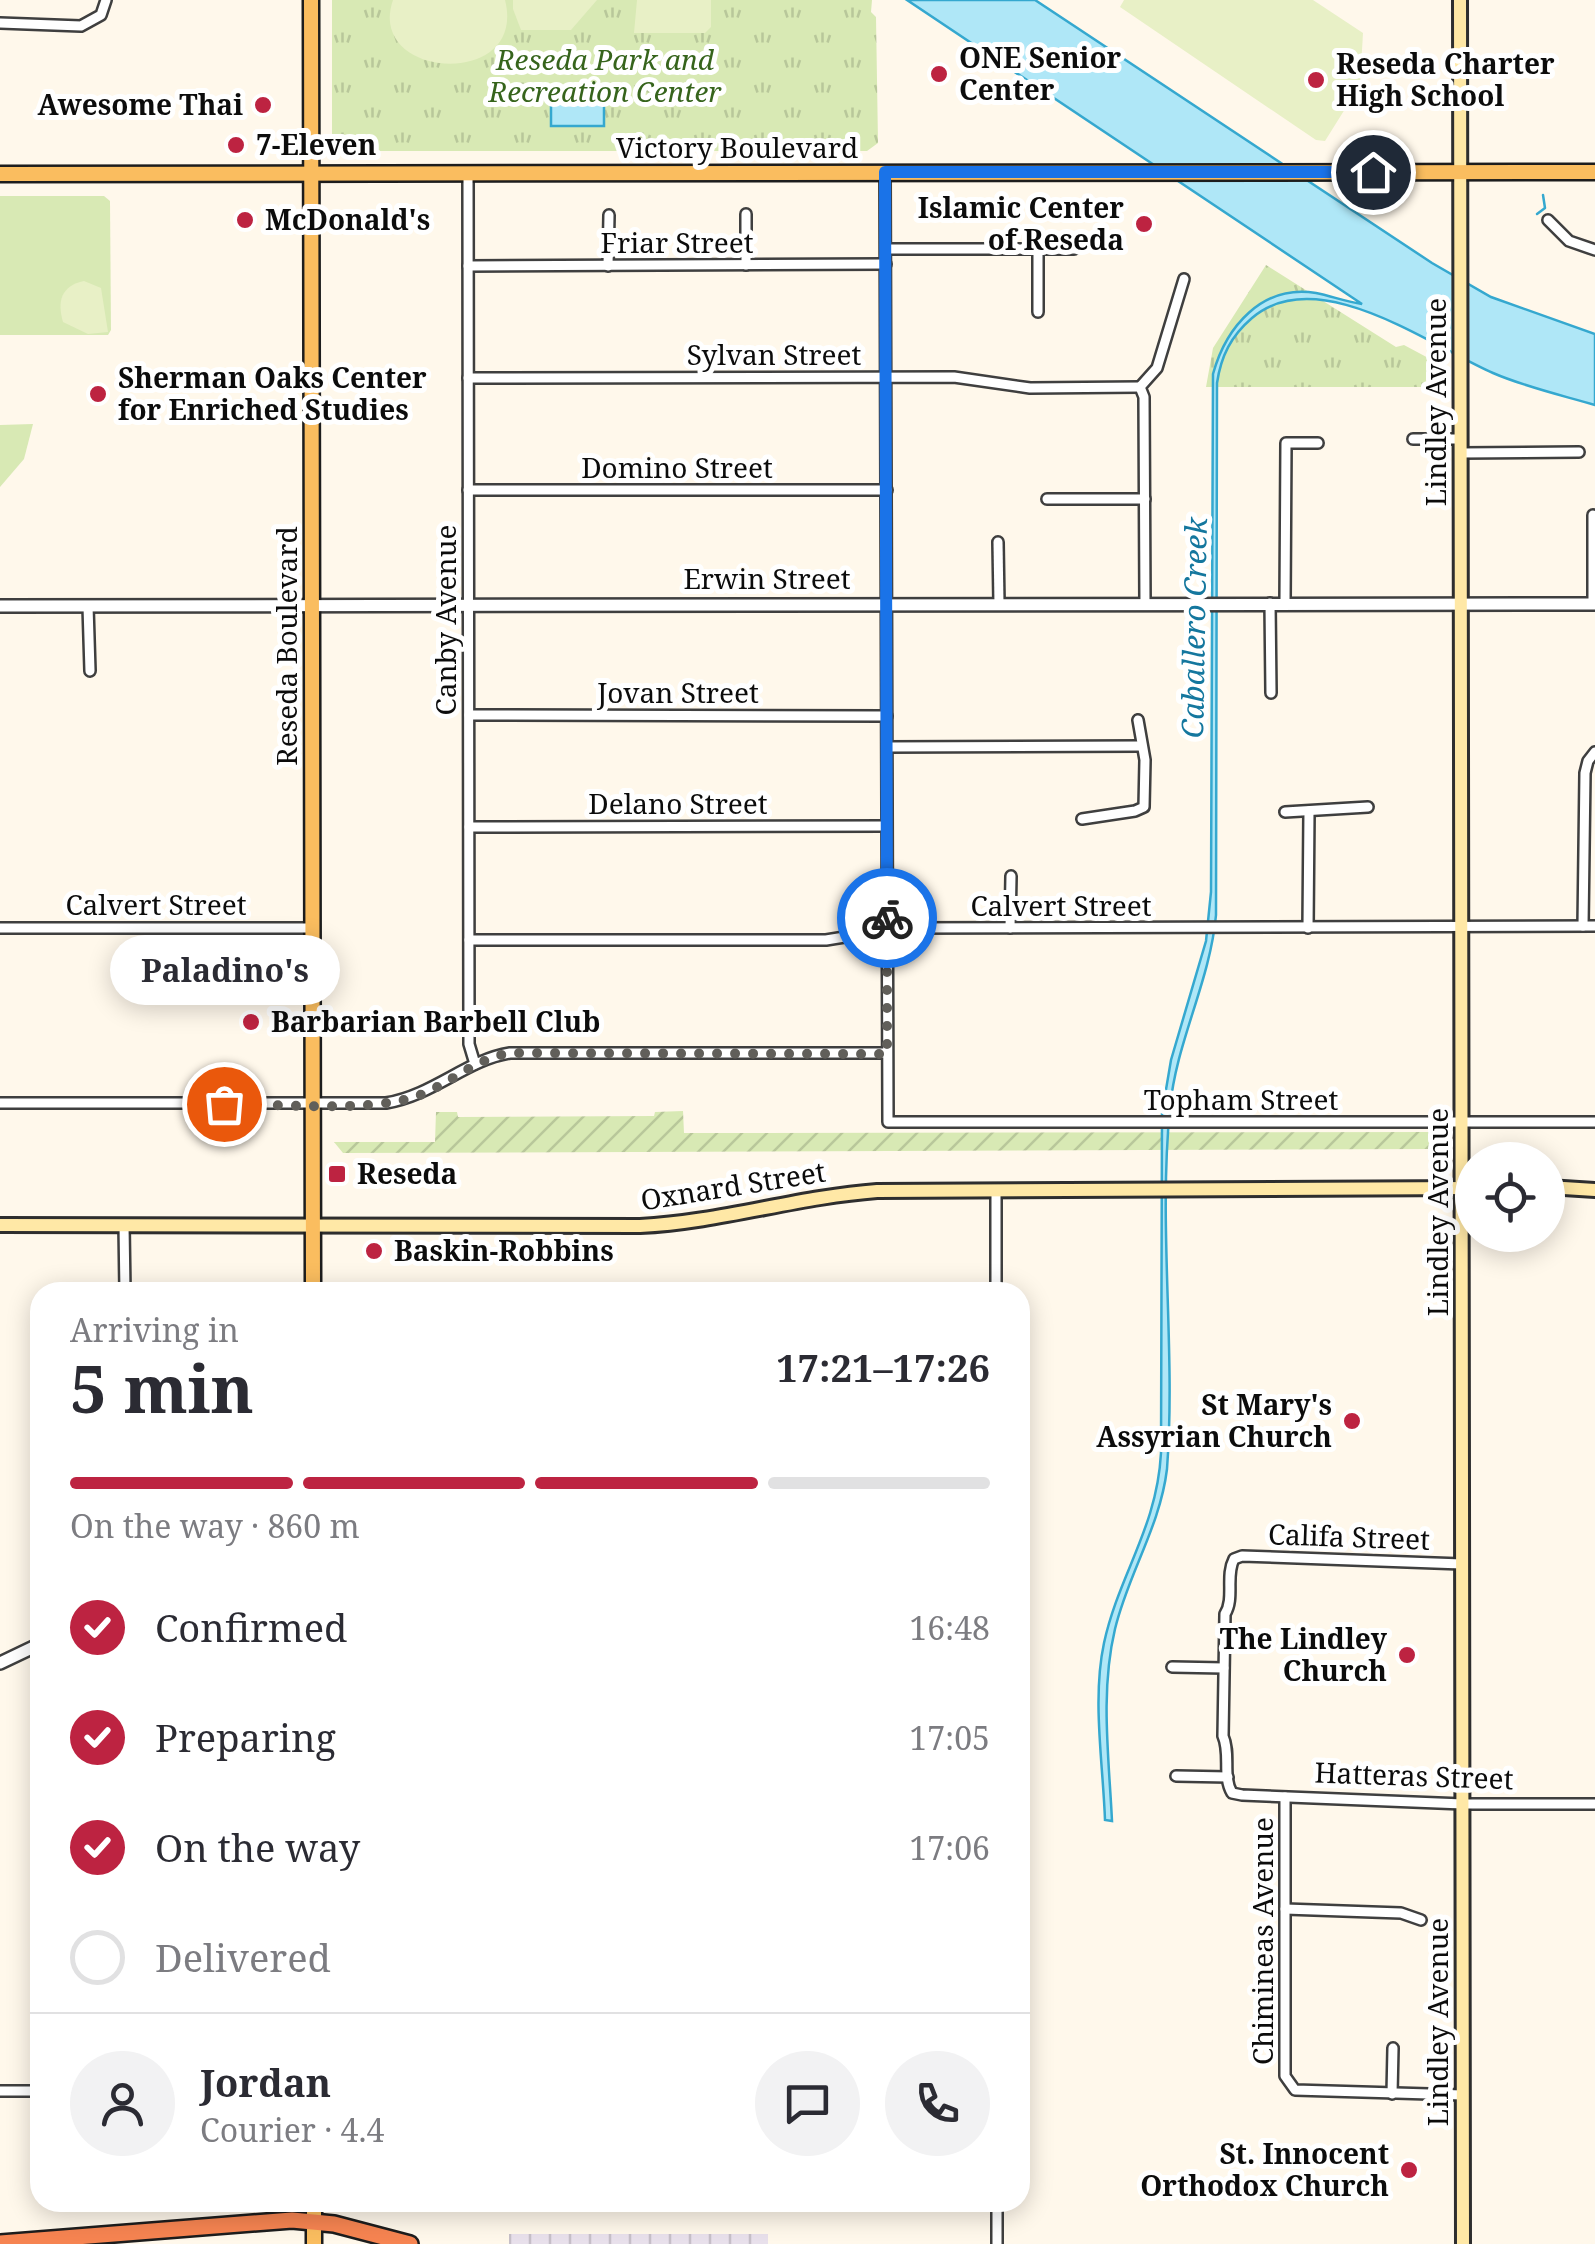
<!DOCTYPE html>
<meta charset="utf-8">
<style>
:root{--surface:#fff;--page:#f2f2f3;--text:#2b2b33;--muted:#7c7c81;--line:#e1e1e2;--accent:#bd2341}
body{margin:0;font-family:"Noto Serif",serif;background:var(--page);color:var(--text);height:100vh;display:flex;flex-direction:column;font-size:38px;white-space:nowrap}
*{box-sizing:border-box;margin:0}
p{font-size:32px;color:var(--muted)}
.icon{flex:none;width:55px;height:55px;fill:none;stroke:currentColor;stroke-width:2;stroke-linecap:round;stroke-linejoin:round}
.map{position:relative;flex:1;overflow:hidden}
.side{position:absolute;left:30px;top:1282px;width:1000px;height:930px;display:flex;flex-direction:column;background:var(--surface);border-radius:30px;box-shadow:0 5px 25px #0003}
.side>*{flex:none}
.buttons{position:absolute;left:1455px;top:1142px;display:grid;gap:20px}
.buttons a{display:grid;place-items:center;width:110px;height:110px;border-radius:50%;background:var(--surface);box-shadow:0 5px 25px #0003;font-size:50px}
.pin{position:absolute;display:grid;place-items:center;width:85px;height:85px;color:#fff;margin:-42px;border:5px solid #fff;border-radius:50%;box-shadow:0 2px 10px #0007}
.courier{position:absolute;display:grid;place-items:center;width:100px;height:100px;margin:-50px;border:8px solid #1a73e8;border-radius:50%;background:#fff;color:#222;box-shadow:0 2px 12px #0007}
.bubble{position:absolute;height:70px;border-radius:35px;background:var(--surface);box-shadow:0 5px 25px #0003;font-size:32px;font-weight:700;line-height:70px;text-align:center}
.overview em{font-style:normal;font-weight:700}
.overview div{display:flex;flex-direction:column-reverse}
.overview{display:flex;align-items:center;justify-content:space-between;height:170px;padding:0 40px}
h1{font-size:65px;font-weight:700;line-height:75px}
.bar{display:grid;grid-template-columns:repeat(4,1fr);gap:15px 10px;align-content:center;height:120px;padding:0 40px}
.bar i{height:12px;border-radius:8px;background:var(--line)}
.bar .on{background:var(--accent)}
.bar p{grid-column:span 4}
.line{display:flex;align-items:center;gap:25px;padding:0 40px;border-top:2px solid var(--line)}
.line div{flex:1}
.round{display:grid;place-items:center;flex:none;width:105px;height:105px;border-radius:52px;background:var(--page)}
ol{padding:0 40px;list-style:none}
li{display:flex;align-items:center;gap:30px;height:110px}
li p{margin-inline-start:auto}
li .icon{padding:10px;border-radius:50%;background:var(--accent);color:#fff;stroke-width:4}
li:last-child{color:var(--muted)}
li i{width:55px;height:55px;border:5px solid var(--line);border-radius:50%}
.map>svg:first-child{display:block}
.industrial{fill:url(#industrial-grid)}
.grass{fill:#d8e9b4}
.park{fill:url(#park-tufts)}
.garden{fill:url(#garden-furrows)}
.pitch{fill:#e8f0c6}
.water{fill:#afe7f7;stroke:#35a8cf;stroke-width:2.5}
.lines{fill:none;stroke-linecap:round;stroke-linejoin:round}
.stream{stroke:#35a8cf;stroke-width:2.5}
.minor-casing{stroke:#3f3f3f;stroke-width:14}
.tertiary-casing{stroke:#3f3f3f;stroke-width:16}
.secondary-casing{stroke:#2e2e2e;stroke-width:18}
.primary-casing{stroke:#1d1d1d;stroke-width:19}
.motorway-casing{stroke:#1d1d1d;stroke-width:20}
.minor{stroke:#fff;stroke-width:9}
.tertiary{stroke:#fff;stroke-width:11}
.secondary{stroke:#ffe8a6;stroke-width:12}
.primary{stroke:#fabd5f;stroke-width:14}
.motorway{stroke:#f68451;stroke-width:15}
.done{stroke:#615f5a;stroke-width:10;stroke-dasharray:0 18}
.route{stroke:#1a73e8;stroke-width:12}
.poi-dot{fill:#bd2341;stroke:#fff;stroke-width:4}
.labels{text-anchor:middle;stroke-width:10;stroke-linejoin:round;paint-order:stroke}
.poi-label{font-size:28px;font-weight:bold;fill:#0c0c0c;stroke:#fff;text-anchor:start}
.park-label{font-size:28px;font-style:italic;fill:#36641c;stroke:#fff}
.street-label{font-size:28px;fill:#0c0c0c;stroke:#fff}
.water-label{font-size:30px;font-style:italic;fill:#14779e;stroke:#fff}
</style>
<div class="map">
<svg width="1595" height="2244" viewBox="0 0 1595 2244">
<defs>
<pattern id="industrial-grid" width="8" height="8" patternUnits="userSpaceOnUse" patternTransform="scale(2.5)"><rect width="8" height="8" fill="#e8e0eb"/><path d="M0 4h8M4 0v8" fill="none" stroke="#c6bfc8"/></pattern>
<pattern id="park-tufts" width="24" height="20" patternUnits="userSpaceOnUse" patternTransform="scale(2.5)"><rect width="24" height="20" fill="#d8e9b4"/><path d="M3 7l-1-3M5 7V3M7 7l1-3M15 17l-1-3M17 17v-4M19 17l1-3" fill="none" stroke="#b8c79a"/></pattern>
<pattern id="garden-furrows" width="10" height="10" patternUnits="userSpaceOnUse" patternTransform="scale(2.5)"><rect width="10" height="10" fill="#d8e9b4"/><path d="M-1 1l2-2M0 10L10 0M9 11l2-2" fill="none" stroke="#b8c79a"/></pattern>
</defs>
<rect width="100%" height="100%" fill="#fff8eb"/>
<!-- industrial -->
<rect class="industrial" x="509" y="2234" width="259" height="10"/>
<!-- grass -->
<g class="grass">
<path d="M0,196h104l6,5 1,129 -3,5h-108z"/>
<path d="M33,424l-9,35 -24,28v-62z"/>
</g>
<!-- park -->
<g class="park">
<path d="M332,0h540l-1,12 5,5 2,126 -11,8h-528l-5,-2 -2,-7z"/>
<path d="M1266,265l130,82 8,-2 43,23 -5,19h-236l7,-39z"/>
</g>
<!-- garden -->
<path class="garden" d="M683,1111l1,22 750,-1 6,12 -7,5 -1090,4 -9,-11h101l1,-30h21l1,5 196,-1 1,-4z"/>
<!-- pitch -->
<g class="pitch">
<path d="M393,0h112c23,90 -140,80 -112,0z"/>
<path d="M513,0h84l-26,30h-50l-8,-21z"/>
<path d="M637,0h74v27l-6,6h-71z"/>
<path d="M1124,0h189l50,33 -3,52 -35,56 -9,-1 -196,-133z"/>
<path d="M84,281l17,7 7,44 -20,2 -25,-12c-6,-21 -2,-36 21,-41z"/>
</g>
<!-- water -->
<g class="water">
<path d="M907,0h128l397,263 59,34 104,37v71c-34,-10 -70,-18 -102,-32 -64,-28 -175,-111 -241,-55 -21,18 -31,38 -35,65l-1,532c-6,67 -40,127 -46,193 -12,120 6,241 -3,361 -7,58 -39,105 -52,160 -15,63 -6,129 -3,192l-7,-1c-2,-57 -13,-121 -1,-177 15,-69 53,-115 57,-190l1,-340 9,-53 35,-119 5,-49 2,-518c13,-47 49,-90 103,-81 15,3 31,9 46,11z"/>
<rect x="551" y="94" width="53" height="32"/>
</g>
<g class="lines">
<!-- stream -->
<path class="stream" d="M1537,214l8,-6 -2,-13"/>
<defs>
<g id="minor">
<path d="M0,23l81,3 20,-11 5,-15"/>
<path d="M885,172l3,950h707"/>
<path d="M468,173l1,871 6,20"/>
<path d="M1548,220l21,21 26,9"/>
<path d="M886,249h188"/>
<path d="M746,265v-51"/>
<path d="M468,266l418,-2"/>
<path d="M608,266l1,-51"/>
<path d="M1038,312v-63"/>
<path d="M468,378l486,-1 76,11 110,-1"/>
<path d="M1140,387l4,10 1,206"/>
<path d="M1140,387l17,-19 27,-89"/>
<path d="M1413,439h48"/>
<path d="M1461,453l118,-1"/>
<path d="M468,490h419"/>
<path d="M1047,499h98"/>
<path d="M1593,515v89"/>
<path d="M998,542l1,62"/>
<path d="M1270,603l1,90"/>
<path d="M1285,603l1,-160h32"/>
<path d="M88,606l2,65"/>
<path d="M469,715l418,1"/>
<path d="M887,747l254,-1"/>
<path d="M1285,812l83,-5"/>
<path d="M1082,819l53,-8 9,-4 1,-47 -7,-40"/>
<path d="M469,827l418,-1"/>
<path d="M1583,926l2,-153 3,-12 7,-9"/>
<path d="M0,928h312"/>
<path d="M1010,928l1,-52"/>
<path d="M1308,928l1,-117"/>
<path d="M469,940h357l74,-12 695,-2"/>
<path d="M0,1103h386c48,-8 80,-43 124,-50h377"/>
<path d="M996,1191v101"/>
<path d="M124,1225l1,67"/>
<path d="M1462,1564l-220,-8 -8,3c-9,17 1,39 -9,55l-2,122c8,18 -1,40 9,57l10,2 221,9h132"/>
<path d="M1172,1667l52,1"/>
<path d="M1176,1776l52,1"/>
<path d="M1285,1797v279l10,14 168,5"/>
<path d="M1285,1909l116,4 20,7"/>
<path d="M0,2091h40"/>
<path d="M1392,2094l1,-46"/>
<path d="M997,2202v42"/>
</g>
<g id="tertiary">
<path d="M0,606l1595,-2"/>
<path d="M0,1663l40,-19"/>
</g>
<g id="secondary">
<path d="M1460,0l3,2244"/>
<path d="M1548,1187l47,3"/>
<path d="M0,1225l640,1c80,-4 157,-29 237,-35l595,-3"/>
</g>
<g id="primary">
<path d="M311,0l2,1292"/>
<path d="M0,174l1595,-2"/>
<path d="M314,2244v-42"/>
</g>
<path id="motorway" d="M0,2243l292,-23 42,4 76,20"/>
</defs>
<!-- minor casing -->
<use href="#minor" class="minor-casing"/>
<!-- tertiary casing -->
<use href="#tertiary" class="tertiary-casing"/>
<!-- secondary casing -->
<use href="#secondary" class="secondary-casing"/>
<!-- primary casing -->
<use href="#primary" class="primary-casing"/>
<!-- motorway casing -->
<use href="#motorway" class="motorway-casing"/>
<!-- minor -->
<use href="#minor" class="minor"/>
<!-- tertiary -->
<use href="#tertiary" class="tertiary"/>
<!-- secondary -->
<use href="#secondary" class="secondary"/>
<!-- primary -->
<use href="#primary" class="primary"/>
<!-- motorway -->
<use href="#motorway" class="motorway"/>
</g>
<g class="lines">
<!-- done -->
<path class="done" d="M224,1104c53,0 139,8 187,-6 35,-10 62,-39 99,-45l377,1v-136"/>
<!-- route -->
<path class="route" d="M887,918l-2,-746h488"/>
</g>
<!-- markers -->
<g class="poi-dot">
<circle cx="939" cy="74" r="10"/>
<circle cx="1316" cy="80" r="10"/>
<circle cx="263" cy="105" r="10"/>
<circle cx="236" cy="145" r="10"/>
<circle cx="245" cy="220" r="10"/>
<circle cx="1144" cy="224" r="10"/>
<circle cx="98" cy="394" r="10"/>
<circle cx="251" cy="1022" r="10"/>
<rect x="327" y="1164" width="20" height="20" rx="5"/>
<circle cx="374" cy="1251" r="10"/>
<circle cx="1352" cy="1421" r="10"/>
<circle cx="1407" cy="1655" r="10"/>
<circle cx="1409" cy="2170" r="10"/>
</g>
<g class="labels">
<!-- poi labels -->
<g class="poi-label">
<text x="959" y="68">ONE Senior<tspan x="959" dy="32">Center</tspan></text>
<text x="1336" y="74">Reseda Charter<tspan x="1336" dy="32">High School</tspan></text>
<text x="243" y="115" text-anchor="end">Awesome Thai</text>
<text x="256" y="155">7-Eleven</text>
<text x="1124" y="218" text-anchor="end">Islamic Center<tspan x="1124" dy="32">of Reseda</tspan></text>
<text x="265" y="230">McDonald's</text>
<text x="118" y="388">Sherman Oaks Center<tspan x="118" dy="32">for Enriched Studies</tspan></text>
<text x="271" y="1032">Barbarian Barbell Club</text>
<text x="357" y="1184">Reseda</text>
<text x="394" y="1261">Baskin-Robbins</text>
<text x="1332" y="1415" text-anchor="end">St Mary's<tspan x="1332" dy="32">Assyrian Church</tspan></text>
<text x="1387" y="1649" text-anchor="end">The Lindley<tspan x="1387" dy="32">Church</tspan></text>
<text x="1389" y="2164" text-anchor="end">St. Innocent<tspan x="1389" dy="32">Orthodox Church</tspan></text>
</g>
<!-- park labels -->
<g class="park-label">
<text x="605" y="70">Reseda Park and<tspan x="605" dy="32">Recreation Center</tspan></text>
</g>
<!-- street labels -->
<g class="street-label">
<text x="737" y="158">Victory Boulevard</text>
<text x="677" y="253">Friar Street</text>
<text x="774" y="365">Sylvan Street</text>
<text transform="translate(1436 402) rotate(-90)" y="10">Lindley Avenue</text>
<text x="677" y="478">Domino Street</text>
<text x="767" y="589">Erwin Street</text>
<text transform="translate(446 620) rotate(-90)" y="10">Canby Avenue</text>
<text transform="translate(287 646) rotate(-90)" y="10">Reseda Boulevard</text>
<text x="678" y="703">Jovan Street</text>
<text x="678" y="814">Delano Street</text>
<text x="156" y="915">Calvert Street</text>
<text x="1061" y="916">Calvert Street</text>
<text x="1241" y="1110">Topham Street</text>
<text transform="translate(733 1186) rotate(-9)" y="10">Oxnard Street</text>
<text transform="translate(1438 1212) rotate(-90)" y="10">Lindley Avenue</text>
<text transform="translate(1349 1537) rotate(2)" y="10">Califa Street</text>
<text transform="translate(1414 1776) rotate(2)" y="10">Hatteras Street</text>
<text transform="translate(1263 1941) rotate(-90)" y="10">Chimineas Avenue</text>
<text transform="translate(1438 2022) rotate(-90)" y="10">Lindley Avenue</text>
</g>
<!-- water labels -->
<g class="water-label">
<text transform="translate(1195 628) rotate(-89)" y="10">Caballero Creek</text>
</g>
</g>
</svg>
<div class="buttons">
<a><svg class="icon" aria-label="locate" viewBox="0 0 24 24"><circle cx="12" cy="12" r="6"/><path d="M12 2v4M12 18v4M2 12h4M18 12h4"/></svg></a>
</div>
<div class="pin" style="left:224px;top:1104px;background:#ea580c"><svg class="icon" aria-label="bag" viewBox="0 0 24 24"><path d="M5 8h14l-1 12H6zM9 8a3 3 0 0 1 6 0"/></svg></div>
<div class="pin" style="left:1373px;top:172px;background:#1f2937"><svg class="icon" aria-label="home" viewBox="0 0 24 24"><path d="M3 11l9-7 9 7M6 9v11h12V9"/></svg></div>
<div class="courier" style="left:887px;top:918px"><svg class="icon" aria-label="bike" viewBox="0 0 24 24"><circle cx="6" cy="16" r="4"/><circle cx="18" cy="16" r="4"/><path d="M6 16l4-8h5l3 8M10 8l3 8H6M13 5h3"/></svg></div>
<div class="bubble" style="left:110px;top:935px;width:230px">Paladino's</div>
<section class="side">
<div class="overview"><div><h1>5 min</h1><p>Arriving in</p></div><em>17:21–17:26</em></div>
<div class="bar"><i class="on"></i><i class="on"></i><i class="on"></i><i></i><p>On the way · 860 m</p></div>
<ol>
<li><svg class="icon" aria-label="check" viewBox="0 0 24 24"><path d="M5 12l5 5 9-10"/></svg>Confirmed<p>16:48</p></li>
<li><svg class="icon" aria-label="check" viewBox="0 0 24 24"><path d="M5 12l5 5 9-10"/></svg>Preparing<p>17:05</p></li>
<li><svg class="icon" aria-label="check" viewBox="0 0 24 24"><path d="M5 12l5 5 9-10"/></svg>On the way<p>17:06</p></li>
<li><i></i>Delivered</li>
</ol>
<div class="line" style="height:180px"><a class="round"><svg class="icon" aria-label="person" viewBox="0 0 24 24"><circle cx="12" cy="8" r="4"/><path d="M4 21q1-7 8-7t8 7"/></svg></a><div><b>Jordan</b><p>Courier · 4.4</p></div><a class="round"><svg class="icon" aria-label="chat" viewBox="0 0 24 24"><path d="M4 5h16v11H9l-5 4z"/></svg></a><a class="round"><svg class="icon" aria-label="phone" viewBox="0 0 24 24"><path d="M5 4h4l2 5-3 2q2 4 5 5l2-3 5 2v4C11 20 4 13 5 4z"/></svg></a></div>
</section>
</div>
